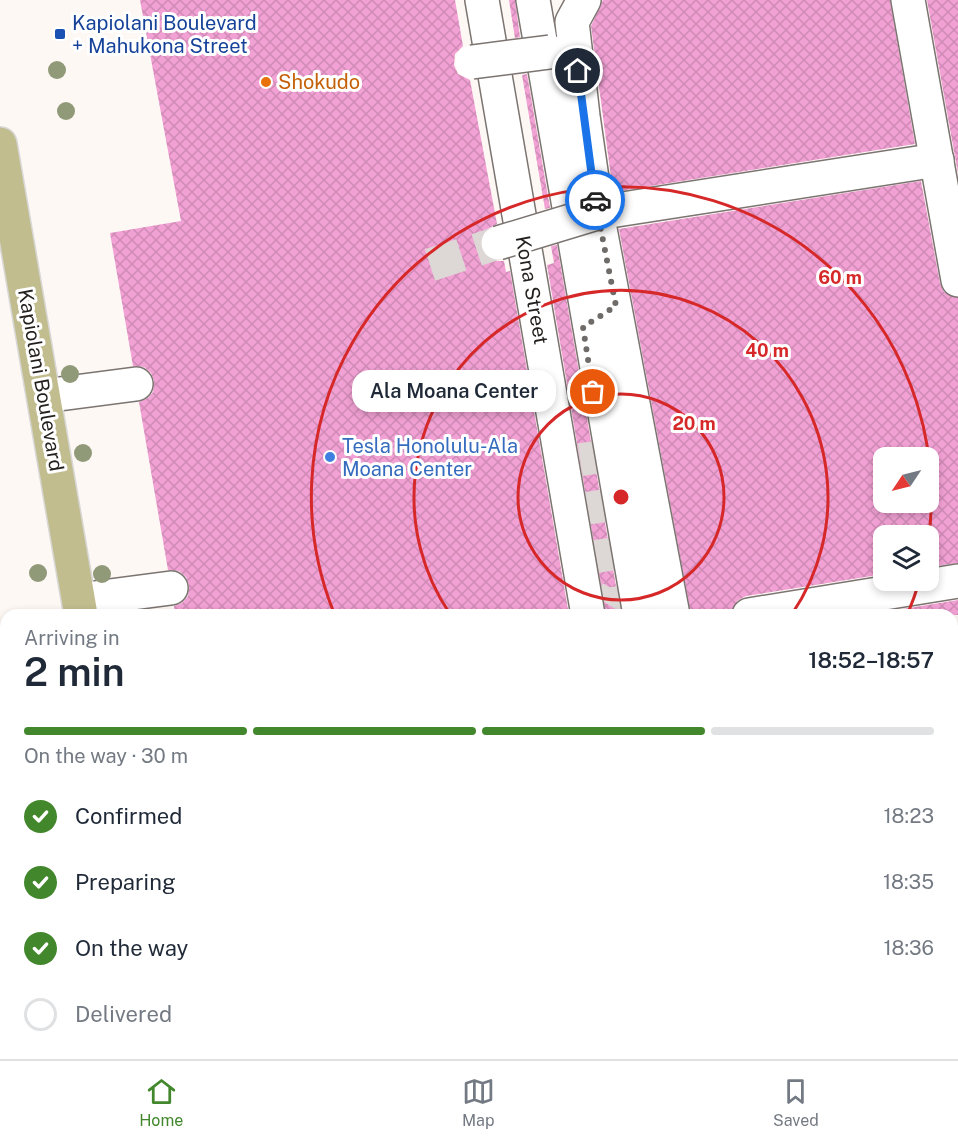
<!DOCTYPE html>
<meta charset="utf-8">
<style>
:root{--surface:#fff;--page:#f2f2f3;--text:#1f2937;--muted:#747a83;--line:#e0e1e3;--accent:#42872c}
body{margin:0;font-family:"Public Sans",sans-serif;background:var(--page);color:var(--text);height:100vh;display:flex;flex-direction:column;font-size:22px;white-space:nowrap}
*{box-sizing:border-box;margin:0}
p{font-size:20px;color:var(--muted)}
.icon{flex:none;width:33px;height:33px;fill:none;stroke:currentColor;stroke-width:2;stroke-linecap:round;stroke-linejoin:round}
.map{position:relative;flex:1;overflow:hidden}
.panel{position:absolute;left:0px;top:609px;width:958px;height:450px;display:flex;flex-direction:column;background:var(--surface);border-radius:18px 18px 0 0;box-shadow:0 3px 9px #0003}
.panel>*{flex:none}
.needle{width:39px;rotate:235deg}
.fabs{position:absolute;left:873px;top:447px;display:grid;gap:12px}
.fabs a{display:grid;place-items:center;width:66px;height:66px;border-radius:12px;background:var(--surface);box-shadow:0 3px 9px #0003;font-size:30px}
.pin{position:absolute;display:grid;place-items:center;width:51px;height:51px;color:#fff;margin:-26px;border:3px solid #fff;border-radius:50%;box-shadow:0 2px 6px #0007}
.courier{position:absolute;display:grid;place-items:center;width:60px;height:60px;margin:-30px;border:4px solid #1a73e8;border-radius:50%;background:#fff;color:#222;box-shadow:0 2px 8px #0007}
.bubble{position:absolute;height:42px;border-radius:18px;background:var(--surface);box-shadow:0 3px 9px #0003;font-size:20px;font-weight:600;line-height:42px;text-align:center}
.summary em{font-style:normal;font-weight:600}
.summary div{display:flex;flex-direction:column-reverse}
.summary{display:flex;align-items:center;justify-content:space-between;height:102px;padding:0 24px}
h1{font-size:39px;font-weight:600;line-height:45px}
.bar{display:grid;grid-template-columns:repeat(4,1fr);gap:9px 6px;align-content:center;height:72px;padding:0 24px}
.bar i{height:8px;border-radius:4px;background:var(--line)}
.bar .current{background:var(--accent)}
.bar p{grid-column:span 4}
ol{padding:0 24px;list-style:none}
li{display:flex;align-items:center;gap:18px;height:66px}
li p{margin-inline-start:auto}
li .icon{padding:6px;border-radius:50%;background:var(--accent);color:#fff;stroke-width:4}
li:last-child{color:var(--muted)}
li i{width:33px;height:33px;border:3px solid var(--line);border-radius:50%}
.dock{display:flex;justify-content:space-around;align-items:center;height:84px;border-top:2px solid var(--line);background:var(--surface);font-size:16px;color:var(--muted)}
.dock a{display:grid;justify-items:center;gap:3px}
.dock .current{color:var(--accent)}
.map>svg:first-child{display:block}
.building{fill:url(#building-cross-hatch);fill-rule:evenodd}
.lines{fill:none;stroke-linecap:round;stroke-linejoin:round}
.minor-tunnel{stroke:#ddd7d5;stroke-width:33;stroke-dasharray:33 16;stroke-linecap:butt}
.minor-casing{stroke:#7b7470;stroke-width:36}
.major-casing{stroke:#d7d7d6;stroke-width:36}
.minor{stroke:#fff;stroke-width:33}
.major{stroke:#c2bd8f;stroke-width:33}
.minor-bridge-casing{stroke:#7b7470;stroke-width:36;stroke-linecap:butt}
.minor-bridge{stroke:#fff;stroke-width:33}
.tree{fill:#909978}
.done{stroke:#6f6b69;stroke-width:6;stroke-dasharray:0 10.8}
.route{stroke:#1a73e8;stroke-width:8}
.ring{fill:none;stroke:#d62828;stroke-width:3}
.transit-dot{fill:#1a4fb4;stroke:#fff;stroke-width:2}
.food-dot{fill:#e8710a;stroke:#fff;stroke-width:2}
.shop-dot{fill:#3f7fe0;stroke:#fff;stroke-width:2}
.labels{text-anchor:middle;stroke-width:6;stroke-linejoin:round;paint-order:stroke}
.transit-label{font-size:20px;fill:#164399;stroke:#fff;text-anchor:start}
.food-label{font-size:20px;fill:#c56008;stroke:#fff;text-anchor:start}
.street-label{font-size:20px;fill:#221f1d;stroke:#fff}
.shop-label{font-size:20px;fill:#366cbe;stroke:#fff;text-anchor:start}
.centre{fill:#d62828;stroke:#fff;stroke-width:3}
.ring-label{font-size:18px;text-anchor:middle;font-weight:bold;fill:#d62828;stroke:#fff;stroke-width:6;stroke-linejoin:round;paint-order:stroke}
</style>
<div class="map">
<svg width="958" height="1059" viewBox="0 0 958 1059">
<defs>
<pattern id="building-cross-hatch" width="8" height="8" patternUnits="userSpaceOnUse" patternTransform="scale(1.5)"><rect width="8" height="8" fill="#f2a1d4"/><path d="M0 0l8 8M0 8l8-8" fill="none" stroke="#cf8ab6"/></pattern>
</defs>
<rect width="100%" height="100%" fill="#fef8f5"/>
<!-- building -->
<g class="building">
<path d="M140,0h315l8,46 -8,8 -1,11 4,9 12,6 27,144 -13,7 -4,8v9l5,8 8,5h11l2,11 4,-1 59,344h-394l-1,-9 8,-3 6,-7 1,-11 -3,-8 -7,-6 -11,-1 -29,-168 9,-4 5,-6 1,-11 -3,-8 -7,-6 -11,-1 -23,-133 71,-12z"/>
<path d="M509,0h6l5,37 -5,1z"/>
<path d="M603,0h287l25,144 -302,48 -22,-166z"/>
<path d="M927,0h31v173l-3,-16z"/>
<path d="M527,74l23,134 -5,1 -23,-134z"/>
<path d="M921,181l19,102 4,9 14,6v265l-30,4v-31h-44v38l-138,22 -9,5 -6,14h-40l-72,-386zM884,458h44v44h-44z"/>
<path d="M557,245l64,370h-15l-59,-350 7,-2 -3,-17z"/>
<path d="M958,600v15h-92z"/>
</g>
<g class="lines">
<!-- minor-tunnel -->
<g class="minor-tunnel">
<path d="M430,265l68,-22"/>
<path d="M594,441l23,151 -8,13"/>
</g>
<defs>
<g id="minor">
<path d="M482,0l106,615"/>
<path d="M533,0l107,615"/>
<path d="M584,0l-12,22 11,94 14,97 76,402"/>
<path d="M908,0l50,280"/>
<path d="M597,213l340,-53"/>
<path d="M44,396l92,-12"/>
<path d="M79,600l92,-12"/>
<path d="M749,615l209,-34"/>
<path d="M0,1052l6,-2"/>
<path d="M665,1053l1,6"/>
<path d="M716,1053l1,6"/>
</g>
<g id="major">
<path d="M0,144l81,471"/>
<path d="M157,1053l1,6"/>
</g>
</defs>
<!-- minor casing -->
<use href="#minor" class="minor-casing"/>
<!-- major casing -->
<use href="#major" class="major-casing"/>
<!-- minor -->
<use href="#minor" class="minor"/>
<!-- major -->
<use href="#major" class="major"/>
<defs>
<g id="minor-bridge">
<path d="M472,62l78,-10"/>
<path d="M498,243l99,-30"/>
</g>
</defs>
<!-- minor-bridge casing -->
<use href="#minor-bridge" class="minor-bridge-casing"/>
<!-- minor-bridge -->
<use href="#minor-bridge" class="minor-bridge"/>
</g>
<!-- trees -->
<g class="tree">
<circle cx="57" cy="70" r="9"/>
<circle cx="66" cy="111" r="9"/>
<circle cx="70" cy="374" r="9"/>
<circle cx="83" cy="453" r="9"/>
<circle cx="38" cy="573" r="9"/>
<circle cx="102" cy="574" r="9"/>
</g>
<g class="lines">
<!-- done -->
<path class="done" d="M593,392l-10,-65 33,-21 -21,-106"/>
<!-- route -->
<path class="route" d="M578,71l17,129"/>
</g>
<!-- distance rings -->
<g class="ring">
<circle cx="621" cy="497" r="103"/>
<path d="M450 614A207 207 0 1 1 792 614"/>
<path d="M919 582A310 310 0 0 1 908 613M334 613A310 310 0 1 1 929 535"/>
</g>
<!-- markers -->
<rect class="transit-dot" x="54" y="28" width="12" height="12" rx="3"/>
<circle class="food-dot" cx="266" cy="82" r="6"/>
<circle class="shop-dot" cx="330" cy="457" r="6"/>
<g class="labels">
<!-- transit labels -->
<g class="transit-label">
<text x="72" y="30">Kapiolani Boulevard<tspan x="72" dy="23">+ Mahukona Street</tspan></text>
</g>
<!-- food labels -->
<g class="food-label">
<text x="278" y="89">Shokudo</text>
</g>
<!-- street labels -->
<g class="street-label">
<text transform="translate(532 290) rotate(80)" y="7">Kona Street</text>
<text transform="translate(41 380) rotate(80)" y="7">Kapiolani Boulevard</text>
</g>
<!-- shop labels -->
<g class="shop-label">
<text x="342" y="453">Tesla Honolulu-Ala<tspan x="342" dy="23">Moana Center</tspan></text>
</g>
</g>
<circle cx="621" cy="497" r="9" class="centre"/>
<g class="ring-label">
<text x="840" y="284">60 m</text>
<text x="767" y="357">40 m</text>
<text x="694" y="430">20 m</text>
</g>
</svg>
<div class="fabs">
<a><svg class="needle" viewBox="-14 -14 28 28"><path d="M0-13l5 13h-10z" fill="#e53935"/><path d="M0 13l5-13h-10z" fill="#747a83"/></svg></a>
<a><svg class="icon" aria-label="layers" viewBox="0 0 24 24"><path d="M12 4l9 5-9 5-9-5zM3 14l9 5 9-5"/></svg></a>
</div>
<div class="pin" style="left:593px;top:392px;background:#ea580c"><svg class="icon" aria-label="bag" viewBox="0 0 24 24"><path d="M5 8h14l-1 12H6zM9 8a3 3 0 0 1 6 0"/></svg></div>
<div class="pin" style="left:578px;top:71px;background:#1f2937"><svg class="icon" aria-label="home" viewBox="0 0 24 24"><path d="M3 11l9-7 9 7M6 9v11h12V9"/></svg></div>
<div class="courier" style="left:595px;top:200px"><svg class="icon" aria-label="car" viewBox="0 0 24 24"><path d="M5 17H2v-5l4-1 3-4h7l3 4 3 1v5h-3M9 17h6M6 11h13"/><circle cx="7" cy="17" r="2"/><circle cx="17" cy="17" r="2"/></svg></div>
<div class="bubble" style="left:352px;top:370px;width:204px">Ala Moana Center</div>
<section class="panel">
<div class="summary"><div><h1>2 min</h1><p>Arriving in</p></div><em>18:52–18:57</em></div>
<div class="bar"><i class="current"></i><i class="current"></i><i class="current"></i><i></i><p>On the way · 30 m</p></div>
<ol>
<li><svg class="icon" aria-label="check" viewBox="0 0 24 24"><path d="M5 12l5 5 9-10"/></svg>Confirmed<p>18:23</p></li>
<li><svg class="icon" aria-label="check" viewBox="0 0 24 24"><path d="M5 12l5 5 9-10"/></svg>Preparing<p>18:35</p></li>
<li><svg class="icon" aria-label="check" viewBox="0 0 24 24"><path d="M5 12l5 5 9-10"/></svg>On the way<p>18:36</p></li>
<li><i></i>Delivered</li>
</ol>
</section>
</div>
<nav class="dock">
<a class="current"><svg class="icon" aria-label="home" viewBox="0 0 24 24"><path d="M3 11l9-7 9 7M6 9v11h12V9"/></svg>Home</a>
<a><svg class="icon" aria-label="map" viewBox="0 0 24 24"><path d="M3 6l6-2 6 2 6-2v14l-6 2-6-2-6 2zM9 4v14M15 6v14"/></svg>Map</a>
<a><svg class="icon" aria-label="saved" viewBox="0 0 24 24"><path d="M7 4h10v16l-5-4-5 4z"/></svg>Saved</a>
</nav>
